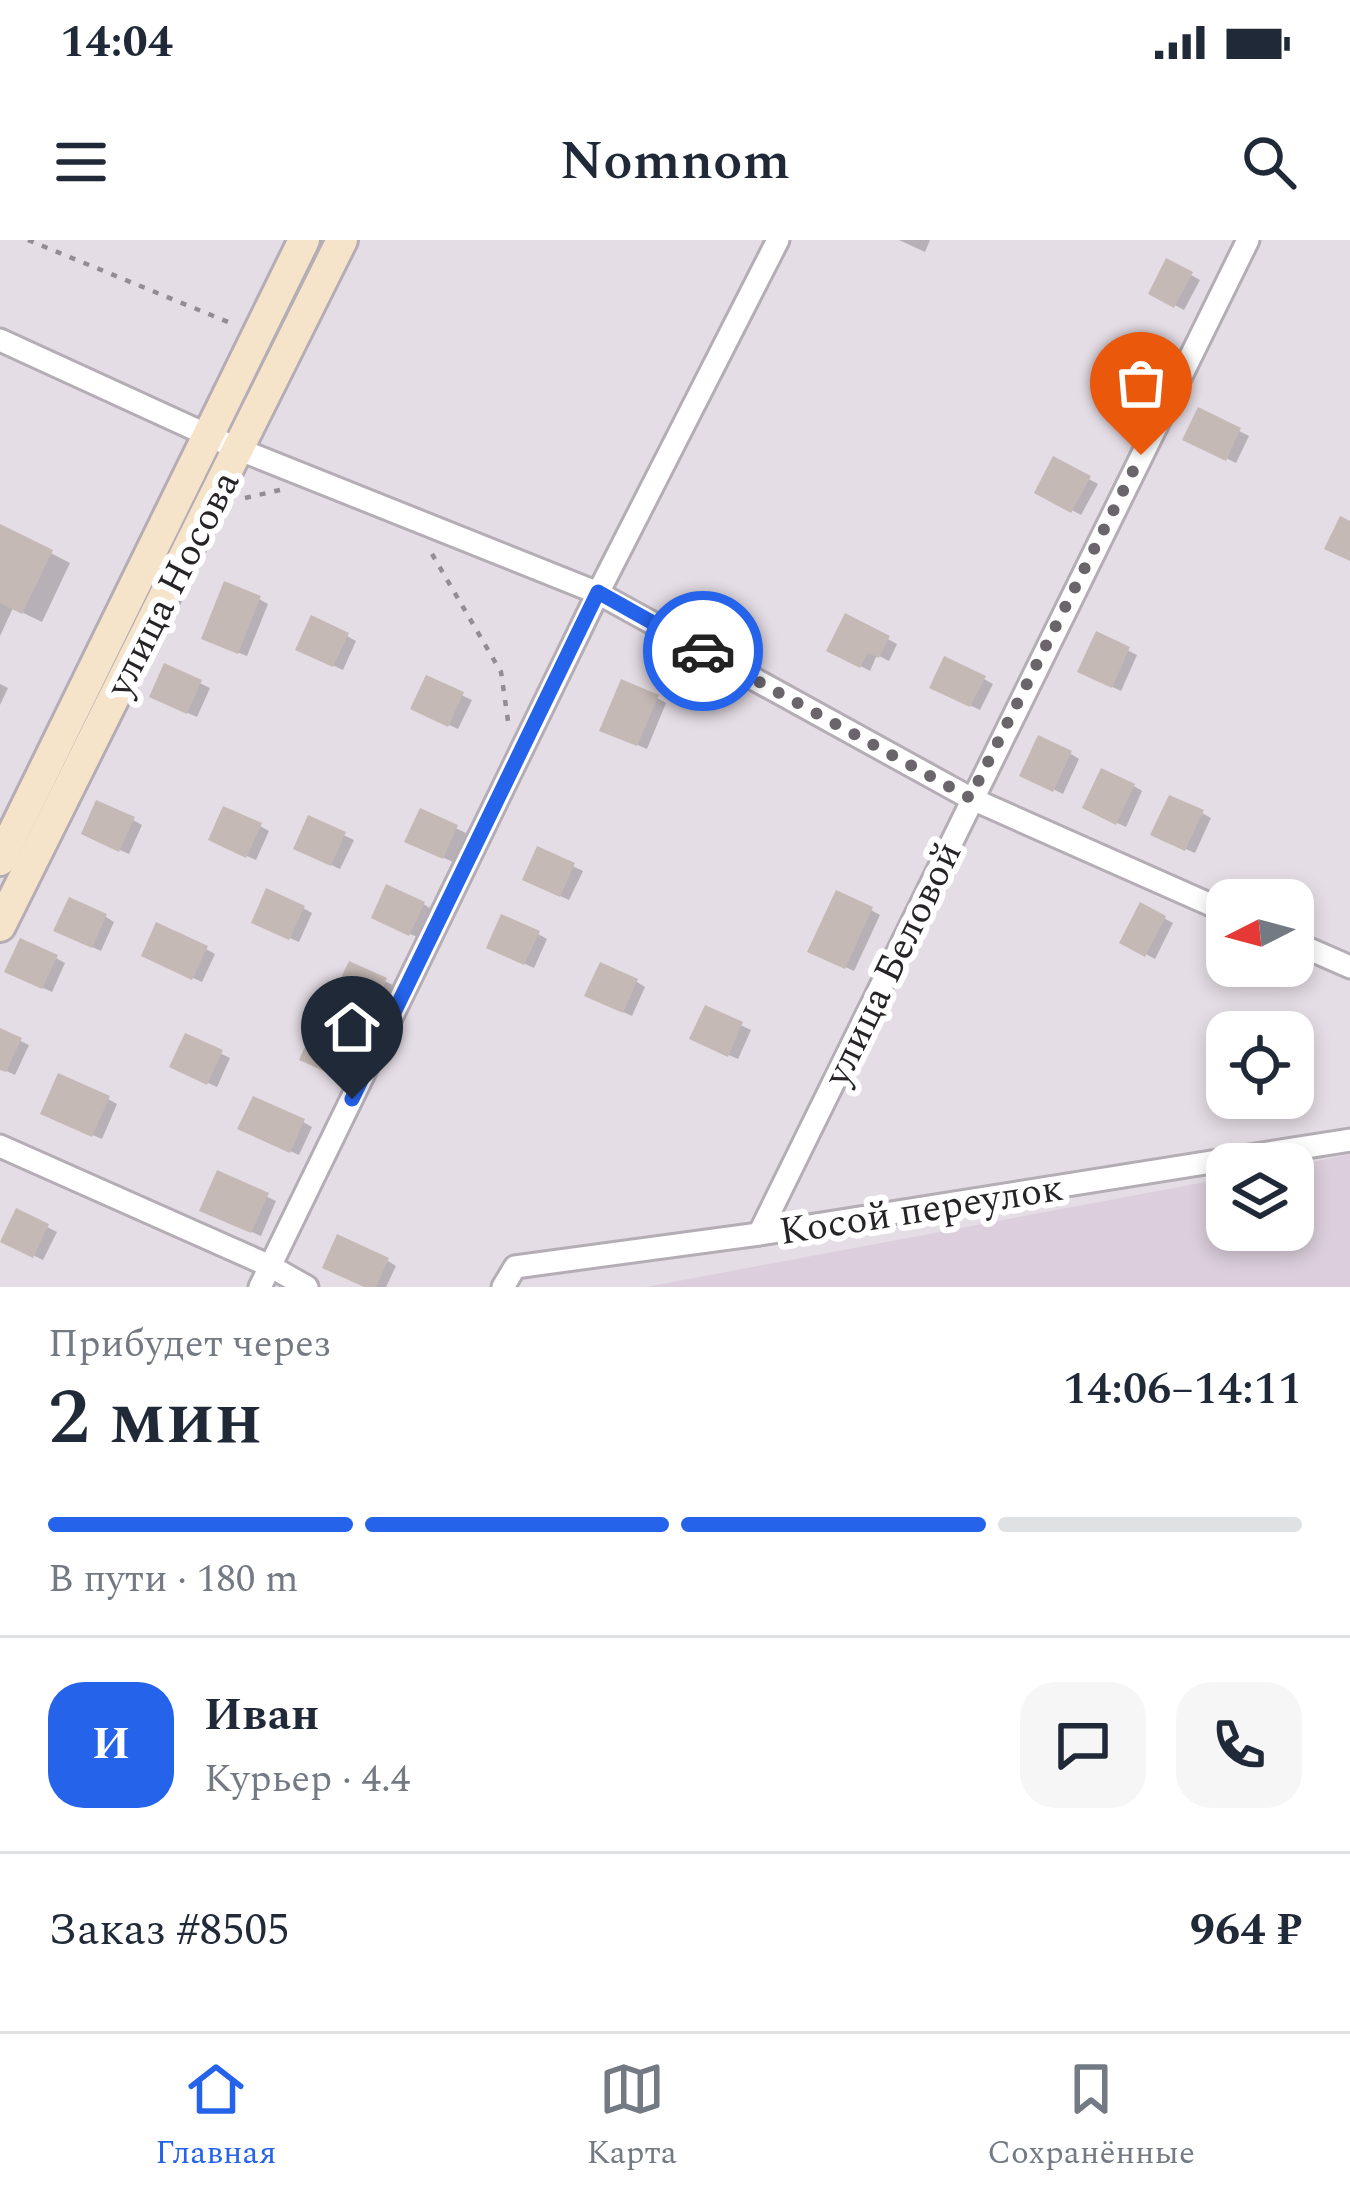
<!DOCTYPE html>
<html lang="ru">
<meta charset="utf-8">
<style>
:root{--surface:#fff;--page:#f6f6f7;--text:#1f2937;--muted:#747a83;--line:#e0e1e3;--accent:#2563eb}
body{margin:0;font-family:Spectral,serif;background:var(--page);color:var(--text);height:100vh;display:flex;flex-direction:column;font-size:45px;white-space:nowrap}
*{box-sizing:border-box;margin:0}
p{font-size:39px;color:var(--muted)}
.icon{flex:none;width:66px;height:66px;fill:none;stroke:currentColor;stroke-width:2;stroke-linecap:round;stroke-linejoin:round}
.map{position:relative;height:1047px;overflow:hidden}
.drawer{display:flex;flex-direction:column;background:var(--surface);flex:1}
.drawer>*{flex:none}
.needle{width:78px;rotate:264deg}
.fabs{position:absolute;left:1206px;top:639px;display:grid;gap:24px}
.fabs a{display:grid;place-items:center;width:108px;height:108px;border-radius:24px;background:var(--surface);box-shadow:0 6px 18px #0003;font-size:60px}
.pin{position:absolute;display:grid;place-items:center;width:102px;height:102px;color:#fff;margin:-123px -51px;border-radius:50% 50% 50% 0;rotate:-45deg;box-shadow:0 0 12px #0007}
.pin .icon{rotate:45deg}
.courier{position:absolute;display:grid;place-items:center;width:120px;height:120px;margin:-60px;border:9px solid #2563eb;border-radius:50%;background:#fff;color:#222;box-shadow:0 3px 15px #0007}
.summary em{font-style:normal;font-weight:600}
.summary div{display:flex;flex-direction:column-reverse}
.summary{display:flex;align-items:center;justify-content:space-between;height:204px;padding:0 48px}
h1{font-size:78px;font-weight:600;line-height:90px}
.bar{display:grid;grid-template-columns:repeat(4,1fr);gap:18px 12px;align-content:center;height:144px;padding:0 48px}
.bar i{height:15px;border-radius:9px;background:var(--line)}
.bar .current{background:var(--accent)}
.bar p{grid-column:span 4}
.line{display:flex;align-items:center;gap:30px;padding:0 48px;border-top:3px solid var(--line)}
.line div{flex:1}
.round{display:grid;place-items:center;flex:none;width:126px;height:126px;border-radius:36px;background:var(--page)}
.status{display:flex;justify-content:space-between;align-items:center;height:84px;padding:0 60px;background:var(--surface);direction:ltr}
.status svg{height:33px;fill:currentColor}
header{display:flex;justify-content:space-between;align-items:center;height:156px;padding:0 48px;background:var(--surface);font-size:54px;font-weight:600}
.tab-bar{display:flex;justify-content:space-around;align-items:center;height:168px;border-top:3px solid var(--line);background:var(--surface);font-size:33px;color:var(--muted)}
.tab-bar a{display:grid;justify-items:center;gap:6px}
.tab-bar .current{color:var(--accent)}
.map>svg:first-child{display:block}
.built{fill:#dccedc}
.shadow{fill:#0003}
.building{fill:#c5b9b5}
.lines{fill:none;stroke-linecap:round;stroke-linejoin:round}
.minor-casing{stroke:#b5adb5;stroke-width:27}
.secondary-casing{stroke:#b5adb5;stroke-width:36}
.path{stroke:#928c93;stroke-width:4.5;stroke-dasharray:6 9;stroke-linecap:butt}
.minor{stroke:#fff;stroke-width:21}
.secondary{stroke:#f5e4c9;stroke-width:30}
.done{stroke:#6a656a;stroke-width:12;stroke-dasharray:0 21.6}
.route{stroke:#2563eb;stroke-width:15}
.labels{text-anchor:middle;stroke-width:12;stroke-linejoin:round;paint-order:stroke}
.street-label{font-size:39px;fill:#272428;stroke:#fff}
</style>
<div class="status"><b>14:04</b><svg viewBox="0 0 49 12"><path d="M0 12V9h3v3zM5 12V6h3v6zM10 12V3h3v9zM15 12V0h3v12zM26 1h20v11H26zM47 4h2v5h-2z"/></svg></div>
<header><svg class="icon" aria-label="menu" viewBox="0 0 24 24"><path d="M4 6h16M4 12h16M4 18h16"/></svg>Nomnom<svg class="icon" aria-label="search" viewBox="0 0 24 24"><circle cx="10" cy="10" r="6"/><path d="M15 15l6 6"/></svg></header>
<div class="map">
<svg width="1350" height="1047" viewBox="0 0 1350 1047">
<rect width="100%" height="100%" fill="#e5dde5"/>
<!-- built -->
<path class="built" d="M1350,914v133h-704l581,-109v52h66v-64z"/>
<!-- shadow -->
<g class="shadow">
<path d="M899,0h31l-5,12z"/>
<path d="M1167,22l33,18 -16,30 -32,-17z"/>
<path d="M1200,171l49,25 -13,27 -41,-20z"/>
<path d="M1054,220l44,24 -17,31 -43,-23z"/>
<path d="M0,287l70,36 -28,59 -29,-14 -13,28z"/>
<path d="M259,359l9,5 -21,52 -33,-13z"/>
<path d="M846,377l51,27 -8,17 -12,-6 -7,16 -40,-21z"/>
<path d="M1097,395l40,20 -16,36 -31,-15z"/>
<path d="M347,396l9,5 -13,29 -35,-16z"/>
<path d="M166,427l44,21 -13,29 -36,-16z"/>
<path d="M427,439l45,21 -14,29 -35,-16z"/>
<path d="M984,439l9,5 -13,26 -38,-18z"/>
<path d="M0,444l8,4 -8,17z"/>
<path d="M657,458l9,5 -19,46 -35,-15z"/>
<path d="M1071,514l8,5 -16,35 -31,-15z"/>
<path d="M1134,546l8,5 -16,36 -32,-15z"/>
<path d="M422,572l44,21 -13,29 -36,-16z"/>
<path d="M1202,573l9,5 -16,35 -32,-14z"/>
<path d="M309,579l45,21 -14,29 -35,-16z"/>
<path d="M133,580l9,5 -13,29 -36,-16z"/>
<path d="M260,586l9,5 -13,29 -36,-16z"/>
<path d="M538,610l45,21 -14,29 -35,-16z"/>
<path d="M423,664l9,5 -13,29 -35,-16z"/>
<path d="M1141,666l32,17 -18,36 -32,-17z"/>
<path d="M303,668l9,5 -13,29 -36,-16z"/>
<path d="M871,670l9,5 -26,56 -34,-16z"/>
<path d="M106,677l8,5 -13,29 -35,-16z"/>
<path d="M538,694l9,5 -13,29 -35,-16z"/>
<path d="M206,709l9,5 -13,28 -49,-22z"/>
<path d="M56,718l9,5 -13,29 -35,-16z"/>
<path d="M350,725l45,21 -14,29 -35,-16z"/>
<path d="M637,742l8,5 -13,29 -35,-16z"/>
<path d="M707,769l44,21 -13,29 -36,-16z"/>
<path d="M0,791l29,14 -14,30 -15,-7z"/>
<path d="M186,797l44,21 -13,29 -35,-16z"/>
<path d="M352,805l8,5 -13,29 -35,-16z"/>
<path d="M108,859l9,5 -15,35 -49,-21z"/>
<path d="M303,882l9,5 -13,28 -49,-22z"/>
<path d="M219,934l57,27 -15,35 -49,-21z"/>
<path d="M18,972l39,20 -14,28 -39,-19z"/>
<path d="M388,1021l8,5 -10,21h-18z"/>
</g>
<!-- building -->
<g class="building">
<path d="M1166,18l27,14 -19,36 -26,-14z"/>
<path d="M1198,167l43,21 -15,33 -44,-21z"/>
<path d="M1053,216l38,20 -20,37 -37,-20z"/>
<path d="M1340,276l10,5v40l-26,-12z"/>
<path d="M0,284l53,26 -31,64 -22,-11z"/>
<path d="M224,341l37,15 -23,58 -37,-15z"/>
<path d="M845,373l45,23 -11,22 -11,-5 -8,15 -34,-17z"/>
<path d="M311,375l38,18 -16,34 -38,-17z"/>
<path d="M1096,391l34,16 -18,41 -35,-16z"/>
<path d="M944,416l42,20 -16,31 -41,-19z"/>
<path d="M164,423l38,17 -15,34 -38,-17z"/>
<path d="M426,435l38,17 -16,35 -38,-18z"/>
<path d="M621,439l38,16 -22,51 -38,-15z"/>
<path d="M1038,495l34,16 -19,41 -34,-16z"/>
<path d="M1101,528l34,16 -19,41 -34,-17z"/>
<path d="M1169,555l35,15 -19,41 -35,-16z"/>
<path d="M96,560l39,17 -16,35 -38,-18z"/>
<path d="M223,566l39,17 -16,35 -38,-18z"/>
<path d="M420,568l38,17 -15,34 -39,-17z"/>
<path d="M308,575l38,17 -15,34 -38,-17z"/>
<path d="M537,606l38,17 -15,34 -38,-17z"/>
<path d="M386,644l39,18 -16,34 -38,-18z"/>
<path d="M266,648l39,18 -16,34 -38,-17z"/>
<path d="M836,650l37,17 -28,62 -38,-17z"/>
<path d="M69,657l38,17 -15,34 -39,-17z"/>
<path d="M1140,662l26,14 -21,41 -26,-14z"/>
<path d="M501,674l39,17 -16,34 -38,-17z"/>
<path d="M156,682l52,24 -16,34 -51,-24z"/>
<path d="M20,698l38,17 -16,34 -38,-17z"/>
<path d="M349,721l38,17 -15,35 -39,-18z"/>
<path d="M600,722l38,17 -15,34 -39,-17z"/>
<path d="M705,765l38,17 -15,35 -39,-18z"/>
<path d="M315,785l38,18 -16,34 -38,-17z"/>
<path d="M0,788l22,10 -16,34 -6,-2z"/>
<path d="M185,793l38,17 -16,35 -38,-18z"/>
<path d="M58,833l52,23 -18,41 -52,-23z"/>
<path d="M253,856l52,23 -15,34 -53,-24z"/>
<path d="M217,930l52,23 -18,40 -52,-22z"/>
<path d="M16,968l33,16 -16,34 -33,-16z"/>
<path d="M337,994l52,24 -13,29h-12l-42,-19z"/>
</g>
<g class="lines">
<defs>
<g id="minor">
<path d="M0,100l238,109 360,144 372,205 257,114"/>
<path d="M1293,702l57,25"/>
<path d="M0,906l270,120 37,21"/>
<path d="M759,994l489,-994"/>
<path d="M260,1047l338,-694 180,-353"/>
<path d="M503,1047l12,-20 244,-33 591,-94"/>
</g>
<g id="secondary">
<path d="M0,620l304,-620"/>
<path d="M0,686l342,-686"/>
</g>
</defs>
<!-- minor casing -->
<use href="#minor" class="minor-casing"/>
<!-- secondary casing -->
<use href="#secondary" class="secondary-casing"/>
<!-- path -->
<g class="path">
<path d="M28,0l205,84"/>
<path d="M245,258l35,-8"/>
<path d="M432,314l69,118 7,49"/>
</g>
<!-- minor -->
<use href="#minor" class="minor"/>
<!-- secondary -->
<use href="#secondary" class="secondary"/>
</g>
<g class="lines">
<!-- done -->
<path class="done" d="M703,411l267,147 171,-343"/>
<!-- route -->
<path class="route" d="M352,859l246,-507 105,59"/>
</g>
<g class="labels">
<!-- street labels -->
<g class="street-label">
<text transform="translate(171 343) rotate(-63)" y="14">улица Носова</text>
<text transform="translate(891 723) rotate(-64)" y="14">улица Беловой</text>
<text transform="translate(921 968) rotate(-9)" y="14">Косой переулок</text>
</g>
</g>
</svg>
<div class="fabs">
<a><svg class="needle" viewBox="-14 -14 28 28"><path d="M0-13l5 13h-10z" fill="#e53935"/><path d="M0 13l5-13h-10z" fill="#747a83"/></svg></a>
<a><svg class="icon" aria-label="locate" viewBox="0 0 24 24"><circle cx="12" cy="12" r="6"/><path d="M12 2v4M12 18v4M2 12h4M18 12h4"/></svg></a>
<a><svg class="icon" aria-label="layers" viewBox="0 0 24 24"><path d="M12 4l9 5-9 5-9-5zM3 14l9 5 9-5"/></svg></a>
</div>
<div class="pin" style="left:1141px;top:215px;background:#ea580c"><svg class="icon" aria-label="bag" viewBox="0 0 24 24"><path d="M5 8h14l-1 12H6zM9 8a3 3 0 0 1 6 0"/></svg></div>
<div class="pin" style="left:352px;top:859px;background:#1f2937"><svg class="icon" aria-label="home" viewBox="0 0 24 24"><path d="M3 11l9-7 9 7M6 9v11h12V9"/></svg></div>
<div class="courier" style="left:703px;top:411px"><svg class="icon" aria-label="car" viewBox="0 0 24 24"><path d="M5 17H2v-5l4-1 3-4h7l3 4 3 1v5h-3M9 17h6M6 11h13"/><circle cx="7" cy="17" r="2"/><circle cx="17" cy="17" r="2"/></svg></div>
</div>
<section class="drawer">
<div class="summary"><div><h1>2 мин</h1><p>Прибудет через</p></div><em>14:06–14:11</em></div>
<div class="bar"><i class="current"></i><i class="current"></i><i class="current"></i><i></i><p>В пути · 180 m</p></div>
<div class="line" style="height:216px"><b class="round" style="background:var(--accent);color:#fff">И</b><div><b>Иван</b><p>Курьер · 4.4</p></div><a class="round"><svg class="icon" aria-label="chat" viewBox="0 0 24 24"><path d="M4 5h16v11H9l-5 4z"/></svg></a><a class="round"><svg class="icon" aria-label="phone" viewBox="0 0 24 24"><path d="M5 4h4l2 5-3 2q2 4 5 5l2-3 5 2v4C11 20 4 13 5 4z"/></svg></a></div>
<div class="line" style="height:156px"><div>Заказ #8505</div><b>964 ₽</b></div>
</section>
<nav class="tab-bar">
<a class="current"><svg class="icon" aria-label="home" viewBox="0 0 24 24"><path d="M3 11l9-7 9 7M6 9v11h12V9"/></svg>Главная</a>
<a><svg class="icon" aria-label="map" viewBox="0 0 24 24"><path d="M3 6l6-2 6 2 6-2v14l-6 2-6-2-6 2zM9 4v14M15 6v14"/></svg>Карта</a>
<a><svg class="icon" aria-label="saved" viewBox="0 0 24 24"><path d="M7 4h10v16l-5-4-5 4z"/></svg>Сохранённые</a>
</nav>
